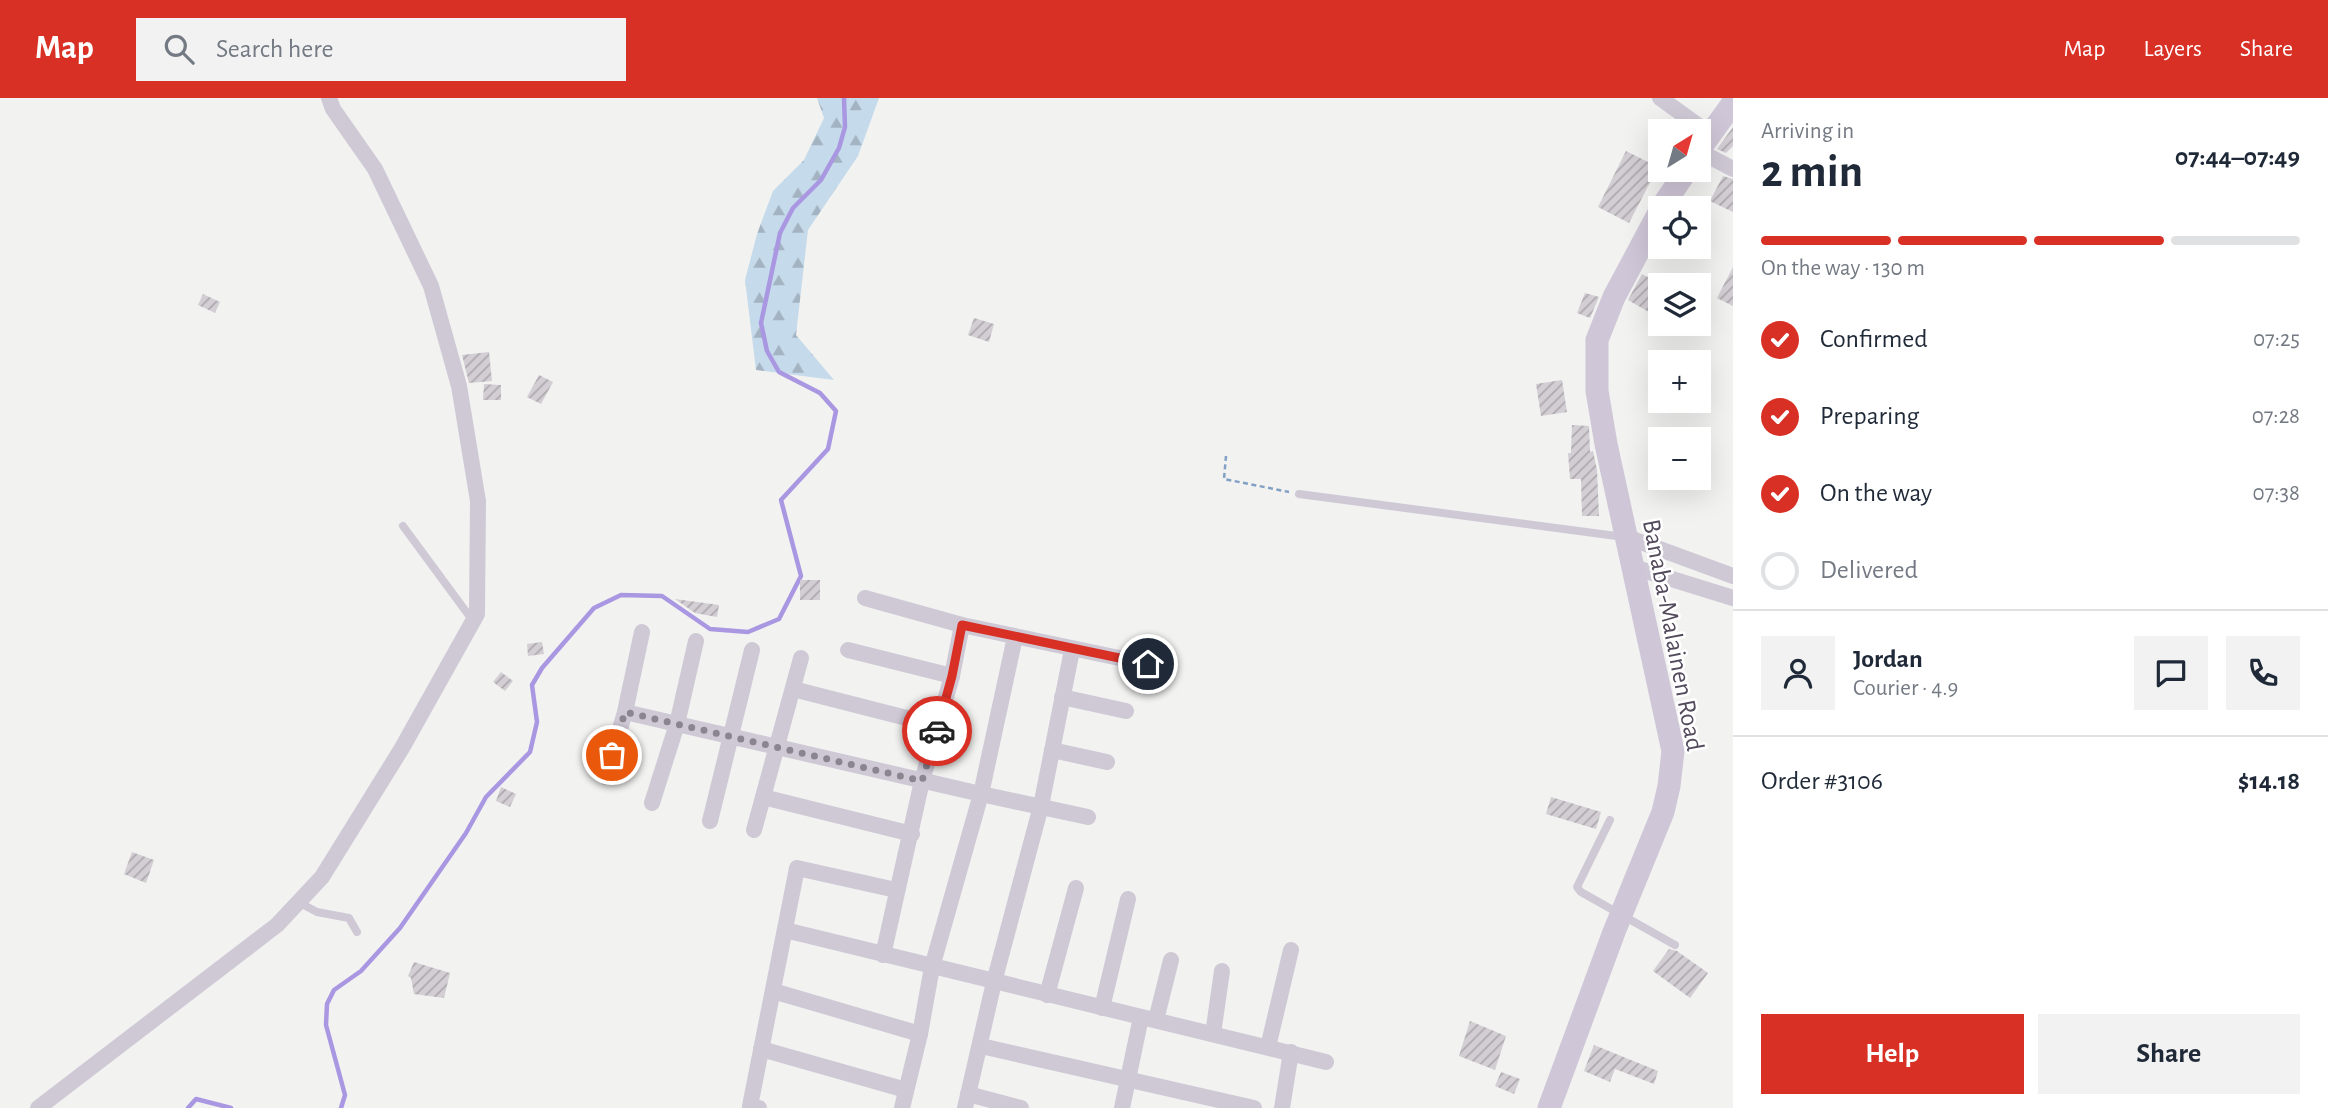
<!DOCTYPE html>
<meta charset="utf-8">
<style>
:root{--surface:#fff;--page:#f2f2f3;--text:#1f2937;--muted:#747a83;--line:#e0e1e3;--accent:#d93025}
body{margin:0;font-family:"Alegreya Sans",sans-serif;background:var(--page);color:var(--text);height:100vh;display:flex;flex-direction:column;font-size:26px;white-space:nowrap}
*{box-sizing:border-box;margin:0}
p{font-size:23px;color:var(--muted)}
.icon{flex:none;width:38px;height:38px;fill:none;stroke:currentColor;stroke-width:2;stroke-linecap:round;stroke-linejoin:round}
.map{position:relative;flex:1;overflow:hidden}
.panel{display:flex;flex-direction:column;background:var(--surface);width:595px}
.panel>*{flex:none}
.needle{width:46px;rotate:37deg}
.buttons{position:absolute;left:1648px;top:21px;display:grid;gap:14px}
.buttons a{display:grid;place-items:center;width:63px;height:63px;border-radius:0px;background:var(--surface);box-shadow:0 7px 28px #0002;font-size:35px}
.pin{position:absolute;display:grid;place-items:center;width:60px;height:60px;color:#fff;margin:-30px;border:4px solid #fff;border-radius:50%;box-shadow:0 2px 7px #0007}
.courier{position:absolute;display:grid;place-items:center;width:70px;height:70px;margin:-35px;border:5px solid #d93025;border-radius:50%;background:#fff;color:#222;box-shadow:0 2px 9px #0007}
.head em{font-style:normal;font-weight:700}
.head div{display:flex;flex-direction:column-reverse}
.head{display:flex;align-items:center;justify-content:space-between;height:119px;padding:0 28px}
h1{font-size:46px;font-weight:700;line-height:52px}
.bar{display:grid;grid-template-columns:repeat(4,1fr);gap:10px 7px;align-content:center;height:84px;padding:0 28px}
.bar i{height:9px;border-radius:5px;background:var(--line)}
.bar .current{background:var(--accent)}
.bar p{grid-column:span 4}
.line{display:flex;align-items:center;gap:18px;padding:0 28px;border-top:2px solid var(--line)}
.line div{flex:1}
.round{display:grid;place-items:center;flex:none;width:74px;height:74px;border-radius:0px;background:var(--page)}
ol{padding:0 28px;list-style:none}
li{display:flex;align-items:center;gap:21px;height:77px}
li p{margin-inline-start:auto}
li .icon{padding:7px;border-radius:50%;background:var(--accent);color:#fff;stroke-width:4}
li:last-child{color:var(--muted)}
li i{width:38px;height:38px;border:4px solid var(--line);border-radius:50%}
.button{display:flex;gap:14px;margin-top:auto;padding:14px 28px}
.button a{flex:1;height:80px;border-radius:0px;background:var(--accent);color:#fff;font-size:28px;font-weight:700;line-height:80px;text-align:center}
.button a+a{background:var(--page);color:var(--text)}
header{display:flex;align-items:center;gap:42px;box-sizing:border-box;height:98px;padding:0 35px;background:var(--accent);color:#fff}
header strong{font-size:33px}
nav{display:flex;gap:38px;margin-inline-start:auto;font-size:24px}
.search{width:490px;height:63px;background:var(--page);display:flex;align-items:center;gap:18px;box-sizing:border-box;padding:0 24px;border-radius:0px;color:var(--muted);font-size:26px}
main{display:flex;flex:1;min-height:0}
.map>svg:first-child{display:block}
.forest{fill:url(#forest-firs)}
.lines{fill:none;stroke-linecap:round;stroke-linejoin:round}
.stream{stroke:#aa97e2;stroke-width:4.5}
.building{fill:url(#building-hatch)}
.path{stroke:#81a0c4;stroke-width:2.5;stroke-dasharray:5 3.5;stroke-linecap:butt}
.lane{stroke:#cfc9d6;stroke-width:8}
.street{stroke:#cfc9d6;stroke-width:16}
.secondary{stroke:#cfc6d7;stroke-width:23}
.done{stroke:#8b8590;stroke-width:7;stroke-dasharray:0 12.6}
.route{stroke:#d93025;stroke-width:9}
.labels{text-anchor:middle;stroke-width:5;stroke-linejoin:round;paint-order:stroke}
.street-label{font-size:26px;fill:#534a5c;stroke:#fff}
</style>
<header>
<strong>Map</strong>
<div class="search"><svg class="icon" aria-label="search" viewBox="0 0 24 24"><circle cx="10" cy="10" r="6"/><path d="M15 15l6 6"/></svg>Search here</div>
<nav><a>Map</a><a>Layers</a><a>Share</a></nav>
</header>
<main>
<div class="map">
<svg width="1733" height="1010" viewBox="0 0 1733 1010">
<defs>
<pattern id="forest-firs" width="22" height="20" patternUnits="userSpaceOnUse" patternTransform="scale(1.75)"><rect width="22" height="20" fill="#c5daea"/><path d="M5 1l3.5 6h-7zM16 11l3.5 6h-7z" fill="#a3b3c1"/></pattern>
<pattern id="building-hatch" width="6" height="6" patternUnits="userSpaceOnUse" patternTransform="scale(1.75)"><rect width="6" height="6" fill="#d2ced4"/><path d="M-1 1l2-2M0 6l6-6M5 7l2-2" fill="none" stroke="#ada9af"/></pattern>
</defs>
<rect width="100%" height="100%" fill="#f2f2f1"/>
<!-- forest -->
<path class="forest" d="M817,0h62l-21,58 -50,74 -12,105 38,45 -78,-10 -11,-90 12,-46 16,-43 31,-31 20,-42z"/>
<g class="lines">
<!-- stream -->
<g class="stream">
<path d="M188,1010l8,-9 35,9"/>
<path d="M341,1010l4,-13 -19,-70 1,-21 7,-14 27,-19 39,-43 66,-95 20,-36 44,-45 7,-30 -5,-37 10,-17 52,-60 27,-13 41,1 48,33 38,3 31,-13 22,-43 -20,-76 47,-51 8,-38 -16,-18 -41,-21 -12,-21 -6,-28 19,-90 13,-25 28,-28 18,-32 6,-21 -1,-29"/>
</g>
</g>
<!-- building -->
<g class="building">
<path d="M1733,29v19l-7,7 -9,-4z"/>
<path d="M1626,53l32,16 -29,56 -31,-16z"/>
<path d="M1723,78l10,3v33l-23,-11z"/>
<path d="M1733,169v39l-16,-8z"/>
<path d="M1642,176l19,10v35l-33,-19z"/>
<path d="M1585,195l14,4 -9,21 -13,-5z"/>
<path d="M203,196l17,8 -5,11 -17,-8z"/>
<path d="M974,220l20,6 -5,18 -21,-7z"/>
<path d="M489,254l3,29 -23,2 -7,-28z"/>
<path d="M539,277l14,7 -12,22 -14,-7z"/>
<path d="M1562,282l5,32 -26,4 -5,-32z"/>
<path d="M484,286l17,1v15h-18z"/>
<path d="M1572,327l17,1 1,26 3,-1 4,19 2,46h-17l-1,-37h-11l-2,-26h3z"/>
<rect x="800" y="482" width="20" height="20"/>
<path d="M675,501l44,6 -2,12 -22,-4z"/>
<path d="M542,544l2,12 -16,2 -1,-12z"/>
<path d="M501,574l12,9 -8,10 -12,-9z"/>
<path d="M501,689l15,7 -6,13 -14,-6z"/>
<path d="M1551,699l50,15 -5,17 -50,-15z"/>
<path d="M132,754l22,8 -8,23 -22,-9z"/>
<path d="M1669,851l8,2 31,22 -18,25 -37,-27z"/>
<path d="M414,864l36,11 -6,25 -30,-4 -3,-16 -3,-2z"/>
<path d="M1470,923l36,15 -11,34 -36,-14z"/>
<path d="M1594,947l64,26 -4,13 -39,-15 -5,13 -26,-11z"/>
<path d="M1501,974l19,7 -6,15 -19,-8z"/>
</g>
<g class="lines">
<!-- path -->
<path class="path" d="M1226,358l-2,23 65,13"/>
<!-- lane -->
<g class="lane">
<path d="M1299,396l325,43"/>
<path d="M403,428l70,95"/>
<path d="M1610,722l-33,67 4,5 94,53"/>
<path d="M298,804l19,10 32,6 8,14"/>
</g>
<!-- street -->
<g class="street">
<path d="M1660,0l50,36"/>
<path d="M1699,53l34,18"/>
<path d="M1627,439l106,39"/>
<path d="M1633,469l100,31"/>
<path d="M865,500l97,27 186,39"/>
<path d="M848,552l104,26"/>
<path d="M793,591l145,37"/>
<path d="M1062,599l64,14"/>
<path d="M625,614l356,82 107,23"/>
<path d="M1052,652l55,12"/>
<path d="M606,679l19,-65 17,-80"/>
<path d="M763,699l149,37"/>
<path d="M652,705l25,-79 19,-83"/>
<path d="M710,723l42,-171"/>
<path d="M754,732l47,-172"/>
<path d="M785,832l541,132"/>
<path d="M883,857l39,-174 30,-105 10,-51"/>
<path d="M773,893l147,43"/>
<path d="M1047,897l29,-107"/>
<path d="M1102,910l26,-109"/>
<path d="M1156,922l15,-60"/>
<path d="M1213,936l9,-63"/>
<path d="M981,948l273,62"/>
<path d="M1268,949l23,-97"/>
<path d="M761,951l145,41"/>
<path d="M968,996l53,14"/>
<path d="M38,1010l239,-183 45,-48 80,-129 75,-134 1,-113 -19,-115 -28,-100 -56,-117 -42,-60 -4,-11"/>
<path d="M759,1010l-9,-2 47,-238 99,22"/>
<path d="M902,1010l18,-74 12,-67 49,-173 34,-157"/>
<path d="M965,1010l29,-126 47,-176 31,-156"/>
<path d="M1122,1010l19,-91"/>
<path d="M1282,1010l9,-56"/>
</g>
<!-- secondary -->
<g class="secondary">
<path d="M1699,52l34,-47"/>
<path d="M1661,110l26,-38"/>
<path d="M1549,1010l65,-176 49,-120 6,-26 4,-35 -67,-307 -9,-53v-51l17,-43 47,-88"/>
</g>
</g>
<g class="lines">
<!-- done -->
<path class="done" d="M612,657l13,-43 297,69 15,-50"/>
<!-- route -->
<path class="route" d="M937,633l15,-55 10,-51 186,39"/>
</g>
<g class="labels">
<!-- street labels -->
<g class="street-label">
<text transform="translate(1674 537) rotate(79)" y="9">Banaba-Malainen Road</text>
</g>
</g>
</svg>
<div class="buttons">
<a><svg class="needle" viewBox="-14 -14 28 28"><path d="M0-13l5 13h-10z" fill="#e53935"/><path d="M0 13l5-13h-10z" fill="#747a83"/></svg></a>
<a><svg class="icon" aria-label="locate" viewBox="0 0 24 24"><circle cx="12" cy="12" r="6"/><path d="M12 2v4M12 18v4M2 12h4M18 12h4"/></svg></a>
<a><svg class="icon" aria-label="layers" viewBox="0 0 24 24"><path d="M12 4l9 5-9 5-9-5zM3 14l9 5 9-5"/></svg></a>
<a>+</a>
<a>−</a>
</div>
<div class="pin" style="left:612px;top:657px;background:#ea580c"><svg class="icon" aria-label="bag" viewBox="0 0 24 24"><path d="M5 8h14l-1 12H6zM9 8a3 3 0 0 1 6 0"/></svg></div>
<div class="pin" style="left:1148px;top:566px;background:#1f2937"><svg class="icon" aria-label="home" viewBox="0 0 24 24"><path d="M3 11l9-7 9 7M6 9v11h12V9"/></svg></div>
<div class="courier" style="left:937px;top:633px"><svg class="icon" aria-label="car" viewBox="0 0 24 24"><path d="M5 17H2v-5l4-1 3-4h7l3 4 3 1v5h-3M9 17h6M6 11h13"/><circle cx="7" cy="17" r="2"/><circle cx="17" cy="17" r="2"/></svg></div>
</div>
<section class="panel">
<div class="head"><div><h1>2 min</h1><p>Arriving in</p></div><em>07:44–07:49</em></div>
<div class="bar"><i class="current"></i><i class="current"></i><i class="current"></i><i></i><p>On the way · 130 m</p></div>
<ol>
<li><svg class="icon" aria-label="check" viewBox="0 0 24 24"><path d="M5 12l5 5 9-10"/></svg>Confirmed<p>07:25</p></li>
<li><svg class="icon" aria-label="check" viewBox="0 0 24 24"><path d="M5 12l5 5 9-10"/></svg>Preparing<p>07:28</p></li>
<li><svg class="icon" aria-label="check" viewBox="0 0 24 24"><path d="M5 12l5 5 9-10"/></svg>On the way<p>07:38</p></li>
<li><i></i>Delivered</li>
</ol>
<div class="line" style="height:126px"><a class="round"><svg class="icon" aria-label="person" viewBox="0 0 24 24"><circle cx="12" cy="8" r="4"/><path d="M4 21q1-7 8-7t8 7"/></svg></a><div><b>Jordan</b><p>Courier · 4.9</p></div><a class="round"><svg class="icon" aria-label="chat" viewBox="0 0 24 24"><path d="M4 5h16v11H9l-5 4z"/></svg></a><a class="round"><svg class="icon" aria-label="phone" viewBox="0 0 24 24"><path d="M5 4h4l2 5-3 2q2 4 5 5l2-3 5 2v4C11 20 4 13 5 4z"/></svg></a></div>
<div class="line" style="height:91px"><div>Order #3106</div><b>$14.18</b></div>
<div class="button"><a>Help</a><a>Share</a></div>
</section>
</main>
